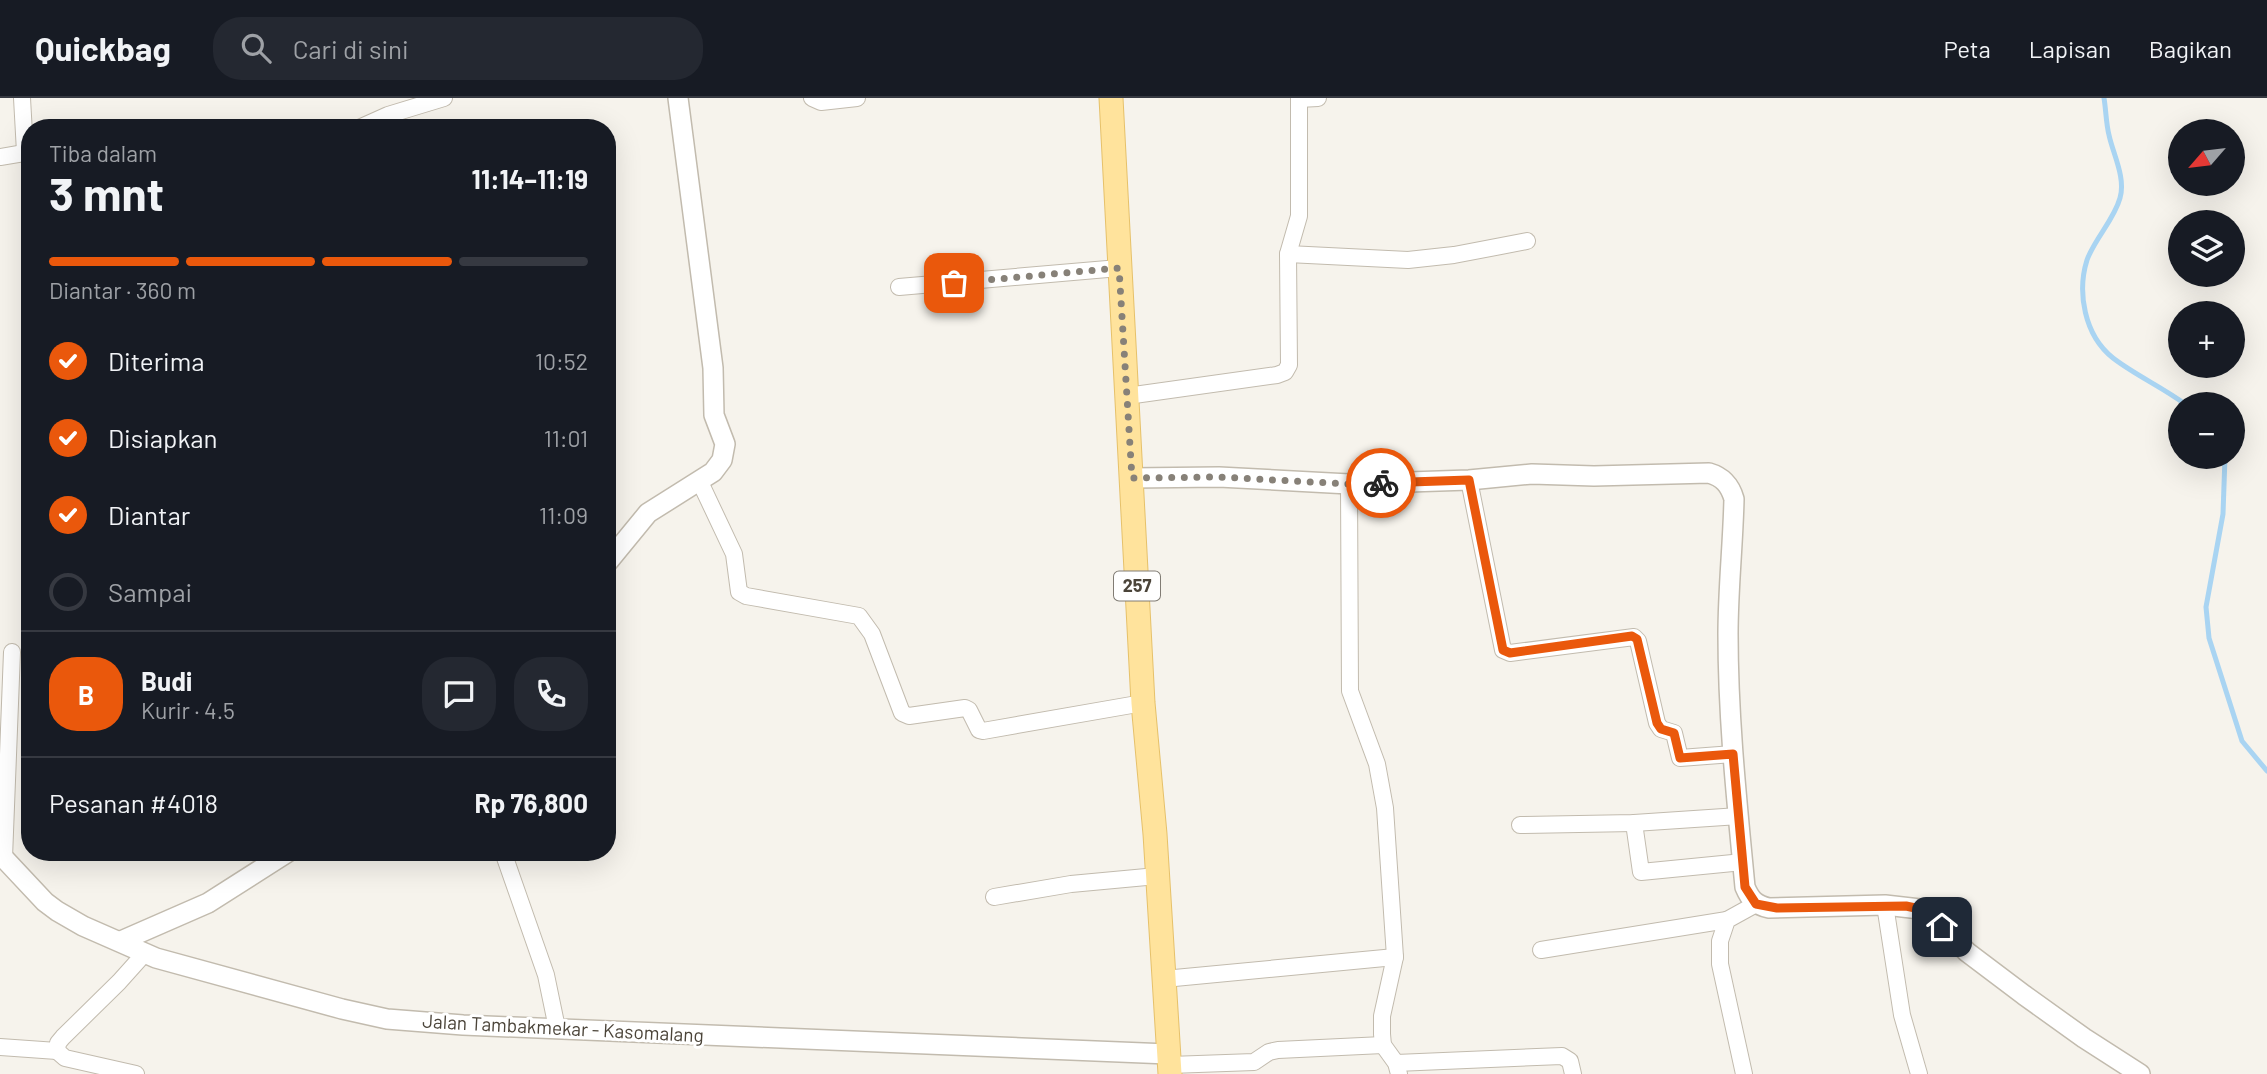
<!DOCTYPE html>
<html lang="id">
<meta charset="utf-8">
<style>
:root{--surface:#171b24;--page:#242831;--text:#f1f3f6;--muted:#9ea1a6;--line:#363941;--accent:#ea580c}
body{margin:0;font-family:Barlow,sans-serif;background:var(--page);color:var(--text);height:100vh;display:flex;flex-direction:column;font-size:26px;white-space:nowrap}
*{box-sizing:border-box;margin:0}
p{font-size:23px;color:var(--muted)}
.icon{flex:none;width:38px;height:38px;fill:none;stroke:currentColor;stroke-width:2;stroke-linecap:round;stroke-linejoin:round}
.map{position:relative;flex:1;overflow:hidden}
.side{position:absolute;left:21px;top:21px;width:595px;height:742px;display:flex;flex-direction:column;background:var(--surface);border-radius:28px;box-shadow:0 7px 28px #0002}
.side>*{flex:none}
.needle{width:46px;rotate:242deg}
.fabs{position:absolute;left:2168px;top:21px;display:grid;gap:14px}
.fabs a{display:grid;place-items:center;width:77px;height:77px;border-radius:50%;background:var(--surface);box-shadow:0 7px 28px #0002;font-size:35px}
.pin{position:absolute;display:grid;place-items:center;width:60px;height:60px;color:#fff;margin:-30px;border-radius:14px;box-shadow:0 4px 10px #0006}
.courier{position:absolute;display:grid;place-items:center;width:70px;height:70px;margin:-35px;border:5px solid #ea580c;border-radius:50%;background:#fff;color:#222;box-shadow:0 2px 9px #0007}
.headline em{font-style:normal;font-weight:700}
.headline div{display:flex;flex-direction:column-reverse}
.headline{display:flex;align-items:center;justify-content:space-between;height:119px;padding:0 28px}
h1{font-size:46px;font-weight:700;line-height:52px}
.bar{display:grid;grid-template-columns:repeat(4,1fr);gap:10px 7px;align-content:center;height:84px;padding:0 28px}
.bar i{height:9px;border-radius:5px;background:var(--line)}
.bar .current{background:var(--accent)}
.bar p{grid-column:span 4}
.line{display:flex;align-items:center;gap:18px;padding:0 28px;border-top:2px solid var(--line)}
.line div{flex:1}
.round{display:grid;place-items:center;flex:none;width:74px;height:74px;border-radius:28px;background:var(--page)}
ol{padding:0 28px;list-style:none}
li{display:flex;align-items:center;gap:21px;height:77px}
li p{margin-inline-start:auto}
li .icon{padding:7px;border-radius:50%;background:var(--accent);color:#fff;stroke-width:4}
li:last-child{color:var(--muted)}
li i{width:38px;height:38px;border:4px solid var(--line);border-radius:50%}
header{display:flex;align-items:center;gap:42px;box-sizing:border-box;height:98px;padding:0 35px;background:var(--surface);border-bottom:2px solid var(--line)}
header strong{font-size:33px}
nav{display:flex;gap:38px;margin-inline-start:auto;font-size:24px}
.search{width:490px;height:63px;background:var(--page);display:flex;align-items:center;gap:18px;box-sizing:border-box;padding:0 24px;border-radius:28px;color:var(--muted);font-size:26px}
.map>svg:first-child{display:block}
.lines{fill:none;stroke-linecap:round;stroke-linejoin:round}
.stream{stroke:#a9d4f2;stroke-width:5}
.minor-casing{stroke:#c2bbae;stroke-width:18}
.tertiary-casing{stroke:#c2bbae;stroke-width:22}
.primary-casing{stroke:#e6c16a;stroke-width:25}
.minor{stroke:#fff;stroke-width:16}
.tertiary{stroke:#fff;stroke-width:19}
.primary{stroke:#ffe39c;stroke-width:23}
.done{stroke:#878178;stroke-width:7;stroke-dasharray:0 12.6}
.route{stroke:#ea580c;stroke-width:9}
.labels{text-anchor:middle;stroke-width:6;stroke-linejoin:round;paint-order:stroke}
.shield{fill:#fff;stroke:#817c74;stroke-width:2}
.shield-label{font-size:18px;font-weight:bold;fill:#4b4439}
.street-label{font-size:19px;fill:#4b4439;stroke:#fff}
</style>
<header>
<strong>Quickbag</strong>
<div class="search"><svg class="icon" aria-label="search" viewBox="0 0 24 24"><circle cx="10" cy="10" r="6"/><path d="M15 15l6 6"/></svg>Cari di sini</div>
<nav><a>Peta</a><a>Lapisan</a><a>Bagikan</a></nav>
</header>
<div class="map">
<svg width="2267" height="976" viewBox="0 0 2267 976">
<rect width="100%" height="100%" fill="#f6f3ec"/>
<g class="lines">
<!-- stream -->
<g class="stream">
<path d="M2104,0c2,12 2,25 5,37 4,19 17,43 11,63 -6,22 -25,40 -33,62 -10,32 -3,75 26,98 22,17 49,29 72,46"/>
<path d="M2225,359l-2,57 -17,93 3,31 33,103 25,30"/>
</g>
<defs>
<g id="minor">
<path d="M22,0l3,54"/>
<path d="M812,0l9,4 36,-4"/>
<path d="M1299,1l19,-1"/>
<path d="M359,30l29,-13 56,-17"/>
<path d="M0,59l30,-5"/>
<path d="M1288,156l120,6 46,-5 73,-14"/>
<path d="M899,189l220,-19"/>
<path d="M1127,298l150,-21 8,-3 4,-7 -1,-111 11,-38v-118"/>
<path d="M1469,382l34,170 7,3 124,-16 4,4 19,82 4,6 13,4 6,25 53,-4"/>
<path d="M700,384l34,72 5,38 7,4 113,20 13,18 30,79 7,3 56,-8 4,2 10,20 4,1 160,-28"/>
<path d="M1349,386l1,207 27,73 8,44 10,149 -13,59v18l1,11 13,18 3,11"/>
<path d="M1634,725l7,49 102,-10"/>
<path d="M1520,727l114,-2 105,-7"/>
<path d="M503,754l43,123 11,53"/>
<path d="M4,760l8,-206"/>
<path d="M994,799l77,-13 86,-8"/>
<path d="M1885,807l17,110 17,59"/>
<path d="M1541,852l186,-30"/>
<path d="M1164,881l231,-22"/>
<path d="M0,949l57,4"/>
<path d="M1396,965l166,-7 8,5 3,13"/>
<path d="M1170,967l84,-3 15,-10 9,-2 105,-5"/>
<path d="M136,976l-71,-16 -8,-7 1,-8 5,-6 56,-55 26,-29"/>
<path d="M1744,976l-24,-110v-23l7,-21 29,-16"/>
</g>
<g id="tertiary">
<path d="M1132,380l87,-1 130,7 120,-4 63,-6 62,2 115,-3c14,4 21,12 25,26 -1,45 -6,90 -6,135 0,85 9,169 17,253 5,12 10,18 24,21l116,-3 35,4 12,7 35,36 57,43 60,43 56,36"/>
<path d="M607,465l41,-50 65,-41 9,-12 3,-16 -11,-29 -1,-47 -35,-270"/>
<path d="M0,756l45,48 12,9 26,15 73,32 186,51 45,10 76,6 705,29"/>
<path d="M121,843l87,-38 80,-51"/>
</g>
<path id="primary" d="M1111,0l32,605 12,131 15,240"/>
</defs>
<!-- minor casing -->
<use href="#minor" class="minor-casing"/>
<!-- tertiary casing -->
<use href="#tertiary" class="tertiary-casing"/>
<!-- primary casing -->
<use href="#primary" class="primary-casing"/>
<!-- minor -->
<use href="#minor" class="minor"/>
<!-- tertiary -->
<use href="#tertiary" class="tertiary"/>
<!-- primary -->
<use href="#primary" class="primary"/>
</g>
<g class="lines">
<!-- done -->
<path class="done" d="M954,185l165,-15 13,210 87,-1 130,7 32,-1"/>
<!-- route -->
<path class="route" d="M1381,385l88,-3 34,170 7,3 122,-17 5,3 20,84 4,6 13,4 6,25 53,-4 12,133 11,17 21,4 129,-2 14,3 22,18"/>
</g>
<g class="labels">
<!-- shield labels -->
<rect class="shield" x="1114" y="473.5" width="46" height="29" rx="5"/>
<g class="shield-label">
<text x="1137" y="494">257</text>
</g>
<!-- street labels -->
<g class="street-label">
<text transform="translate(563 930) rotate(3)" y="7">Jalan Tambakmekar - Kasomalang</text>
</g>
</g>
</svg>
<div class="fabs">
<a><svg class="needle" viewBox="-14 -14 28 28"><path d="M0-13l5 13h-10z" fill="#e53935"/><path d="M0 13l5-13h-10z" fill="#9ea1a6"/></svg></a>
<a><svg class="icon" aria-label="layers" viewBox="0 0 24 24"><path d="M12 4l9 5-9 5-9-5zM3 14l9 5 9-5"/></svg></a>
<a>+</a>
<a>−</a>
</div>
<div class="pin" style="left:954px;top:185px;background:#ea580c"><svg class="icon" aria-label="bag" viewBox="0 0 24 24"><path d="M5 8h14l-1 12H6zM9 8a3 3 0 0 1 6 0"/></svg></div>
<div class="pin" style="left:1942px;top:829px;background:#1f2937"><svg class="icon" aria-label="home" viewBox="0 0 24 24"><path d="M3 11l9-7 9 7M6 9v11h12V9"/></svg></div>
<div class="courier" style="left:1381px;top:385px"><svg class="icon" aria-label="bike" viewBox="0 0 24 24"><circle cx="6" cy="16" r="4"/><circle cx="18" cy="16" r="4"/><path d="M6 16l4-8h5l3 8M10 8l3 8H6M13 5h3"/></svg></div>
<section class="side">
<div class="headline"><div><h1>3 mnt</h1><p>Tiba dalam</p></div><em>11:14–11:19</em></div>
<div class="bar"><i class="current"></i><i class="current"></i><i class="current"></i><i></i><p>Diantar · 360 m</p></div>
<ol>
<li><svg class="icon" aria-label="check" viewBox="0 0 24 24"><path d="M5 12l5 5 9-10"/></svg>Diterima<p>10:52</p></li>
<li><svg class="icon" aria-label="check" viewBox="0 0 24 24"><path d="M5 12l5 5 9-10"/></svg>Disiapkan<p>11:01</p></li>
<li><svg class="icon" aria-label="check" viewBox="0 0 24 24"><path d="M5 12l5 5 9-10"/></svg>Diantar<p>11:09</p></li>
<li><i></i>Sampai</li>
</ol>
<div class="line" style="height:126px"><b class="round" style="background:var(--accent);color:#fff">B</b><div><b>Budi</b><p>Kurir · 4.5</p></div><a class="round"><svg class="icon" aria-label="chat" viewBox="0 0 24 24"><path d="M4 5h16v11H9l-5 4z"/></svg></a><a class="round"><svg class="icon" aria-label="phone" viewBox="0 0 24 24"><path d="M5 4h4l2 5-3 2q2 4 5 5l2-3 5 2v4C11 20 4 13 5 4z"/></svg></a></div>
<div class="line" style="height:91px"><div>Pesanan #4018</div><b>Rp 76,800</b></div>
</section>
</div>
